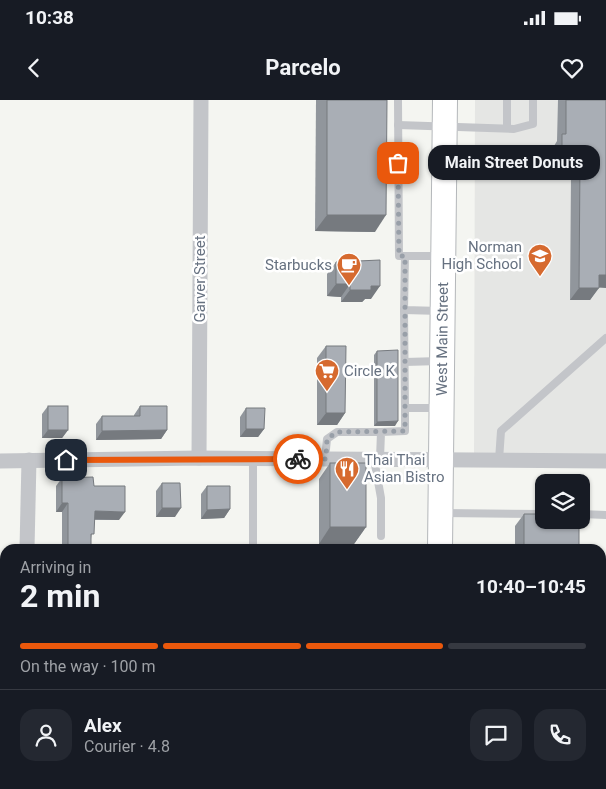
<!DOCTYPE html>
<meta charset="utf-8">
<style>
:root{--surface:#171b24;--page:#242831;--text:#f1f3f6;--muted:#9ea1a6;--line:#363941;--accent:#ea580c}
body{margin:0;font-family:Roboto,sans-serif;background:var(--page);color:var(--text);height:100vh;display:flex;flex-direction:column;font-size:19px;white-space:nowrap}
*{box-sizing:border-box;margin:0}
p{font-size:16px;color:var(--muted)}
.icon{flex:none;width:28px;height:28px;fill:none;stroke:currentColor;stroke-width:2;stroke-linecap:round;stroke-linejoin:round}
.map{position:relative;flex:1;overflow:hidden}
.details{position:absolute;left:0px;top:444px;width:606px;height:246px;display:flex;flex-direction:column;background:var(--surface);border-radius:15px 15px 0 0;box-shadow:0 1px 4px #0004}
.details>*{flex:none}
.fabs{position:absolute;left:535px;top:374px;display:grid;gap:10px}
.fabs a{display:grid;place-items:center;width:55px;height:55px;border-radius:10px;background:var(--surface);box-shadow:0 1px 4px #0004;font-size:25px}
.pin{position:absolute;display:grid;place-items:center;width:42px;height:42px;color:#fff;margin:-21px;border-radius:10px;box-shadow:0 2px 8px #0006}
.courier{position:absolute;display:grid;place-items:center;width:50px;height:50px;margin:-25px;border:4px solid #ea580c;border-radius:50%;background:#fff;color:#222;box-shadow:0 1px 6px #0007}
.bubble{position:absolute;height:35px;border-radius:15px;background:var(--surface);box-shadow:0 1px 4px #0004;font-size:16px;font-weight:700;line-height:35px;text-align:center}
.summary em{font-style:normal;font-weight:700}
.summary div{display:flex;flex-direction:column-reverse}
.summary{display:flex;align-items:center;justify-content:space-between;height:85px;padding:0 20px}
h1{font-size:32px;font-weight:700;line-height:38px}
.bar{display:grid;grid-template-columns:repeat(4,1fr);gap:8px 5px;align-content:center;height:60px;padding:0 20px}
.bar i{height:6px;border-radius:4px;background:var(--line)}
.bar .selected{background:var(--accent)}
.bar p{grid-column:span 4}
.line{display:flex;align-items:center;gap:12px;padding:0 20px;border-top:1px solid var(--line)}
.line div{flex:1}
.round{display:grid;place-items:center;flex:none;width:52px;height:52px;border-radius:15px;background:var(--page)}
.status{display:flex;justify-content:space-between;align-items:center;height:35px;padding:0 25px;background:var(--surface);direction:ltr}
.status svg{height:14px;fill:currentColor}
header{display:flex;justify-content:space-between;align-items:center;height:65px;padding:0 20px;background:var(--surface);font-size:22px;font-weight:700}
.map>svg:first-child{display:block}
.built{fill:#e5e6e4}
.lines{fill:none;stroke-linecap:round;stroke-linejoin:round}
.primary-casing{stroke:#b4b7ba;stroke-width:26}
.service{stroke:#c3c5c9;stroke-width:8}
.minor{stroke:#c3c5c9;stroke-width:15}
.primary{stroke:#fff;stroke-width:24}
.wall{fill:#91969c}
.shaded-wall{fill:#767a7f}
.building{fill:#a9aeb5;stroke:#767a7f}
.done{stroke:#989fa8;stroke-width:5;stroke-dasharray:0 9}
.route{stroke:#ea580c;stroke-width:6}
.labels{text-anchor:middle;stroke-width:5;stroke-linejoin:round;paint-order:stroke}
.poi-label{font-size:15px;fill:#667180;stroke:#fff;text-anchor:end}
.street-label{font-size:15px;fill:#667180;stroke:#fff}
</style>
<div class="status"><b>10:38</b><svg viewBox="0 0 49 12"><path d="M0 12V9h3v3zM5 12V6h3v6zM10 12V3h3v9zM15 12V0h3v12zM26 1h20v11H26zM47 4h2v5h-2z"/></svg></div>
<header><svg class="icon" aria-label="back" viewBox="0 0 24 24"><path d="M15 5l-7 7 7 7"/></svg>Parcelo<svg class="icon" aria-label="heart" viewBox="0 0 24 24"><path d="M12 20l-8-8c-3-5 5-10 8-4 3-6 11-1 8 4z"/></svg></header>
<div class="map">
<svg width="606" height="689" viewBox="0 0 606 689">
<rect width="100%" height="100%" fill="#f4f5f1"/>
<!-- built -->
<path class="built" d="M475,0h131v355l-132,-1z"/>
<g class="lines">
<defs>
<g id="primary">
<path id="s1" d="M440,449l5,-449"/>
<path d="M438,689v-4"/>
</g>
</defs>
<!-- primary casing -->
<use href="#primary" class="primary-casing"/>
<!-- service -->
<g class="service">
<path d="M398,0l1,156h42"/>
<path d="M398,25l116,4 19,-5v-24"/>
<path d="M507,28v-28"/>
<path d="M405,156l-1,54 37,1"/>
<path d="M404,210l1,98h34"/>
<path d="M405,262l35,-1"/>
<path d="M325,359l2,-20 10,-7h44"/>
<path d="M374,359l7,39v38"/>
<path d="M380,359l1,-27 24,-1v-23"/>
<path d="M499,360l2,-29 105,-93"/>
<path d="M443,413l101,1"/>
<path d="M581,414l25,1"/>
<path d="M253,449v-91"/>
<path d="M601,478h5"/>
<path d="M601,555h5"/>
<path d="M601,571h5"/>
<path d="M601,659h5"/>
<path d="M179,685l1,4"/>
<path d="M575,685v4"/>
</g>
<!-- minor -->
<g class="minor">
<path d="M199,358l2,-358"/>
<path d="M0,361l199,-3 407,3"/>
<path d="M27,449l2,-89"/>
<path d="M23,689v-4"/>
</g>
<!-- primary -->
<use href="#primary" class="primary"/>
</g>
<!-- wall -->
<g class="wall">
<path d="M316,0h71l-12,132 -60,-1z"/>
<path d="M558,0h48l-7,187 -9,13h-20l1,-125h-14v-7h-4l1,-22 3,-5z"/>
<path d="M336,162l35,37h-6l-3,3h-21v-5l-14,-1v-22z"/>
<path d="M326,246l19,67 -8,12h-20v-67z"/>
<path d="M377,251l18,75h-21v-71z"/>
<path d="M48,306l20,24 -6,8h-20v-24z"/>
<path d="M140,306l27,24 -6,9 -65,1v-16l6,-8h32v-1z"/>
<path d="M246,308l18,21 -6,8h-18v-20z"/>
<path d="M330,363l36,64 -12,17h-35v-65z"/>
<path d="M62,378l32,8 25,34h-25l-3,19v10h-29v-37h-6v-26z"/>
<path d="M162,383l13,34h-19v-26z"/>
<path d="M207,386l23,23 -6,9 -23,1v-25z"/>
<path d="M524,414l55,35h-64v-23z"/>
</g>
<!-- shaded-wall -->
<g class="shaded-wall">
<path d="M562,55h4l-9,13h-4z"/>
<path d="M566,62h14l-9,13h-14z"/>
<path d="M327,115h59l-11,17 -60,-1z"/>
<path d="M599,175h7v13l-16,-1z"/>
<path d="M336,184h14l-9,13 -14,-1z"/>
<path d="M371,186h9l-9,13h-6l-3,3h-21l9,-12z"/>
<path d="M579,188h20l-9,12h-20z"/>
<path d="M326,313h19l-8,12h-20z"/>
<path d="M398,321l-3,5h-21l3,-4z"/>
<path d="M246,329h18l-6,8h-18z"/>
<path d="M48,330h20l-6,8h-20z"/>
<path d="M167,330l-6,9 -65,1 6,-9z"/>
<path d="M62,403h6l-6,9h-6z"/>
<path d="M162,408h19l-6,9h-19z"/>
<path d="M230,409l-6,9 -23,1 6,-9z"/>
<path d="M95,411l30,1 -6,8 -31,-1z"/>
<path d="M330,427h36l-12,17h-35z"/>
<path d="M0,648h5v2l-4,6h-1z"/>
</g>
<!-- building -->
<g class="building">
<path d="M327,0h60l-1,115h-59z"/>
<path d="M566,0h40v175h-7v13h-20l1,-126h-14v-7h-4v-21h4z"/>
<path d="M380,160v26h-9v4h-21v-6h-14v-22z"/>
<path d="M326,246h20l-1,67h-19z"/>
<path d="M398,250v71l-21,1v-71z"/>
<rect x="48" y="306" width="20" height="24"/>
<path d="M140,306h27v24l-65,1v-15h38z"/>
<path d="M246,308h19l-1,21h-18z"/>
<rect x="330" y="363" width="36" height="64"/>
<path d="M93,377l1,9h31v26l-30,-1 -1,23h-3v15h-23v-46h-6v-25z"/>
<path d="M162,383h18l1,25h-19z"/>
<path d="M207,386h23v23l-23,1z"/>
<path d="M524,414h20v6h35v29h-55z"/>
<path d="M5,570v25h-3l1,28 2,-1v26h-5v-77z"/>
</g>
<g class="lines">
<!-- done -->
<path class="done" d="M298,359h28l1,-20 10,-7 68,-1v-175h-6l-1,-93"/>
<!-- route -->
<path class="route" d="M66,360l232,-1"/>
</g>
<!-- icons -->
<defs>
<symbol id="school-pin" viewBox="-11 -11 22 30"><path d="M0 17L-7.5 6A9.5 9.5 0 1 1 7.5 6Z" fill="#d66a2f" stroke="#fff"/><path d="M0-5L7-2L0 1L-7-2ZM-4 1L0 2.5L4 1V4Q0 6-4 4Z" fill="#fff"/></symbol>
<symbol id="cafe-pin" viewBox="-11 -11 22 30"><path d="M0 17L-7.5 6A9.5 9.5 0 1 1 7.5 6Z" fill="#d66a2f" stroke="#fff"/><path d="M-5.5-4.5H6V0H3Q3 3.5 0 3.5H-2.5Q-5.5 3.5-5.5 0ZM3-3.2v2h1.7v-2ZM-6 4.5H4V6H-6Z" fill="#fff"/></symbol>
<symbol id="supermarket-pin" viewBox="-11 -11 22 30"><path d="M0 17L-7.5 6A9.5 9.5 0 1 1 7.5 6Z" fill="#d66a2f" stroke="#fff"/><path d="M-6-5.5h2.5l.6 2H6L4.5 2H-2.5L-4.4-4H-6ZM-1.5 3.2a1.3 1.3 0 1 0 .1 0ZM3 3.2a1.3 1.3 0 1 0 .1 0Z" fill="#fff"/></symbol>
<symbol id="restaurant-pin" viewBox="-11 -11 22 30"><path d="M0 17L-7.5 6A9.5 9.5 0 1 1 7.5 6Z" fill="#d66a2f" stroke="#fff"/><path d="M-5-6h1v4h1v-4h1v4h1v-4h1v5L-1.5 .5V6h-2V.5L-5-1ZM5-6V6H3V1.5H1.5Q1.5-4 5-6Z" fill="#fff"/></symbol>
</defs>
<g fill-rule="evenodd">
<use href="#school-pin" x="526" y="142" width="28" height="38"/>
<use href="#cafe-pin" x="335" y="151" width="28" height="38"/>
<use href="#supermarket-pin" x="313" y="257" width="28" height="38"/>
<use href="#restaurant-pin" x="333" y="355" width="28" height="38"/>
</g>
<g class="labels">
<!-- poi labels -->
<g class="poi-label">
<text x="522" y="152">Norman<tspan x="522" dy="17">High School</tspan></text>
<text x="332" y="170">Starbucks</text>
<text x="344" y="276" text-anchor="start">Circle K</text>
<text x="364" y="365" text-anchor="start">Thai Thai<tspan x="364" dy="17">Asian Bistro</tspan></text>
</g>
<!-- street labels -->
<g class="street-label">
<text transform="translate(200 179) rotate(-90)" y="5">Garver Street</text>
<text dy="5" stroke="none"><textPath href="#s1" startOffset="210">West Main Street</textPath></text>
</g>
</g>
</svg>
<div class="fabs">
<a><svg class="icon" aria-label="layers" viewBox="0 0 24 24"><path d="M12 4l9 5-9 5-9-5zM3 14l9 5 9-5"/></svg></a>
</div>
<div class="pin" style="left:398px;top:63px;background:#ea580c"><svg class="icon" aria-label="bag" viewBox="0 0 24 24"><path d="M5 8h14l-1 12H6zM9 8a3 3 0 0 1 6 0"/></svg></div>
<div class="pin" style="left:66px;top:360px;background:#1f2937"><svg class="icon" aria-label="home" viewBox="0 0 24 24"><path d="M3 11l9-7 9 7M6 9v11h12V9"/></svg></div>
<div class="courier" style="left:298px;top:359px"><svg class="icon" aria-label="bike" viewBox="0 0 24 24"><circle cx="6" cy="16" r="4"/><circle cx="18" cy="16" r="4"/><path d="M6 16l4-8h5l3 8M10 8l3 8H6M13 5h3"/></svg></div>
<div class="bubble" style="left:428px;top:45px;width:172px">Main Street Donuts</div>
<section class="details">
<div class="summary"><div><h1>2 min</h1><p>Arriving in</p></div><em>10:40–10:45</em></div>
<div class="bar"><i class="selected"></i><i class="selected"></i><i class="selected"></i><i></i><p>On the way · 100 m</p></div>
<div class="line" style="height:90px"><a class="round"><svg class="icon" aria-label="person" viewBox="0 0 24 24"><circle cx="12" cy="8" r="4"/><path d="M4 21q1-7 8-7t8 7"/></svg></a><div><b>Alex</b><p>Courier · 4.8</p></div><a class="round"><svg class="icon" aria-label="chat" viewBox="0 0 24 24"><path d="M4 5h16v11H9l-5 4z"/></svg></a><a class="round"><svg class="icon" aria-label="phone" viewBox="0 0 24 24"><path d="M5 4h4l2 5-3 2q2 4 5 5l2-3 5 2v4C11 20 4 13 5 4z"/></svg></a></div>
</section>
</div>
